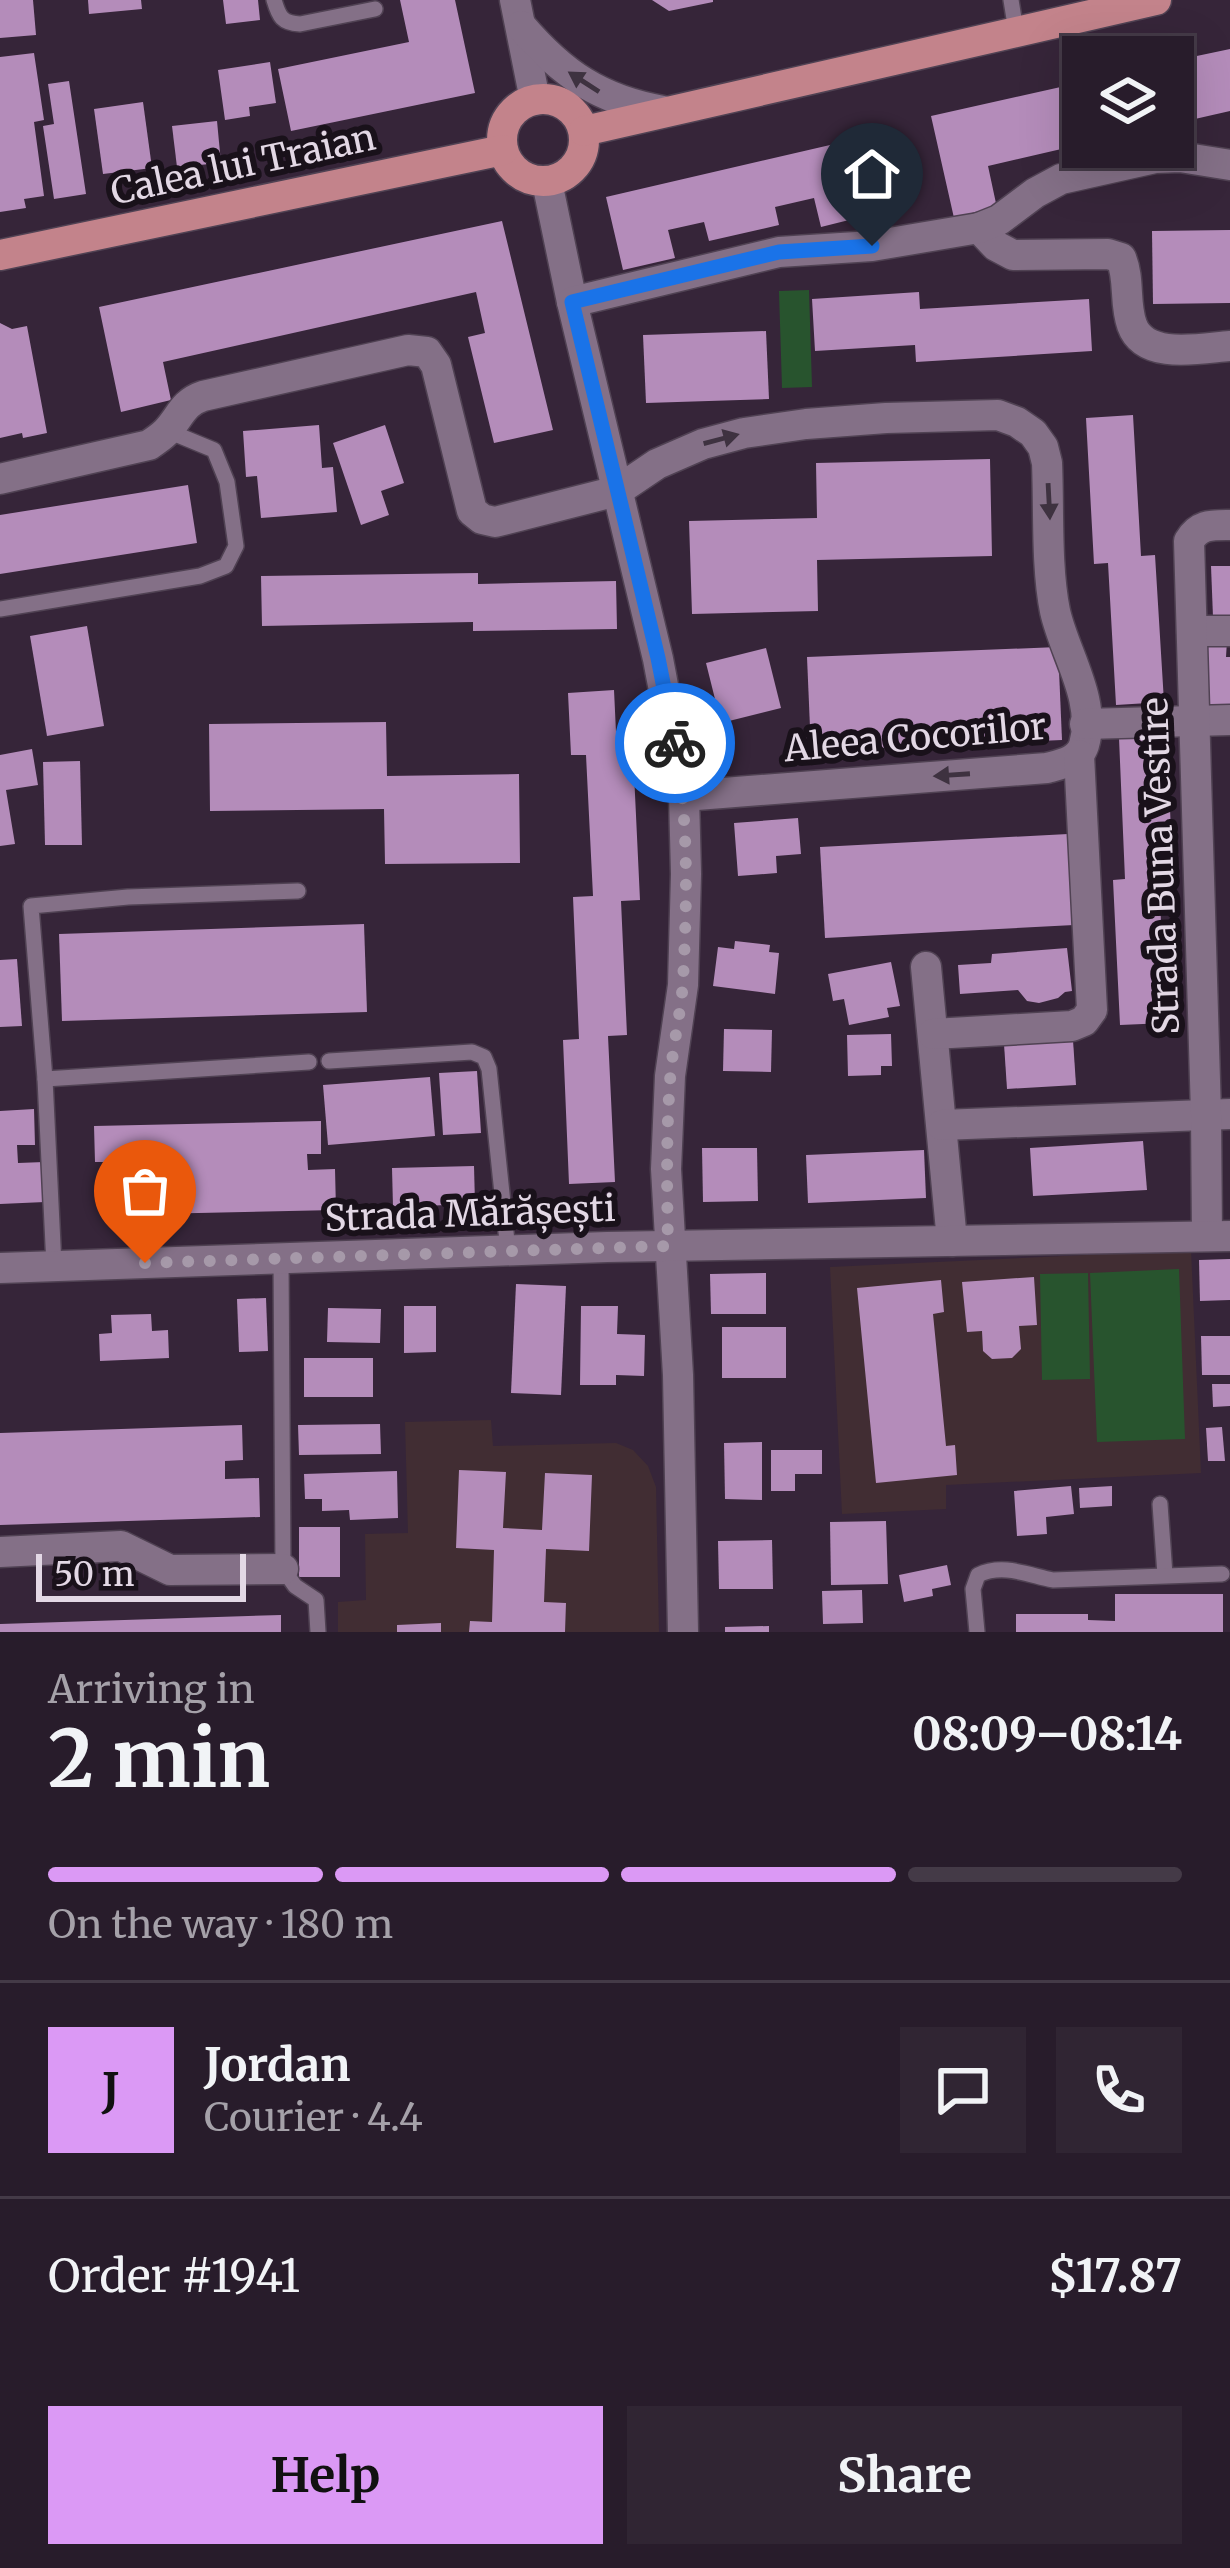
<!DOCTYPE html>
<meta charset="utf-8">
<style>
:root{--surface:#281c2b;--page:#302533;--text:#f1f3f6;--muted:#a5a1a9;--line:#443a47;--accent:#db99f5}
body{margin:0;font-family:Merriweather,serif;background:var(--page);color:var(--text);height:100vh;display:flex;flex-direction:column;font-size:45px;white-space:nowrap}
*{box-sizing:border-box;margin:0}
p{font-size:39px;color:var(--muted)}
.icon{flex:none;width:66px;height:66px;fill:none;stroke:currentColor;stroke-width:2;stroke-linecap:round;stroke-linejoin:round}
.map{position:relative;height:1632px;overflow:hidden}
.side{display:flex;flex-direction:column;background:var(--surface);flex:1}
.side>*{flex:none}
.fabs{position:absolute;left:1062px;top:36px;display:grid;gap:24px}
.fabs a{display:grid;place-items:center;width:132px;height:132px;border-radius:0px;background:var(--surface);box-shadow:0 12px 48px #0002,0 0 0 3px var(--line);font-size:60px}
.scale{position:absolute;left:36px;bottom:30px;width:210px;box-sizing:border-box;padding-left:12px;border:6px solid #e3d8e5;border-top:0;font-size:33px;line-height:42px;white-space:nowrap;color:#e3d8e5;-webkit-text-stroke:9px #19111a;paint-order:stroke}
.pin{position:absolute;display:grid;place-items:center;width:102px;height:102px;color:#fff;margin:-123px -51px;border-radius:50% 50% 50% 0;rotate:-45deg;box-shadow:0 0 12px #0007}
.pin .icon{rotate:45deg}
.courier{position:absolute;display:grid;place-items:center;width:120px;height:120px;margin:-60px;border:9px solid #1a73e8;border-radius:50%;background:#fff;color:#222;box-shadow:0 3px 15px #0007}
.overview em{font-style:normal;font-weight:700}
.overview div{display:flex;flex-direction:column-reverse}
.overview{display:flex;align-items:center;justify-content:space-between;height:204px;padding:0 48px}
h1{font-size:78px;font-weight:700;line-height:90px}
.bar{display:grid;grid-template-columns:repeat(4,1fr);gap:18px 12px;align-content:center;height:144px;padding:0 48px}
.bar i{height:15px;border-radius:9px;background:var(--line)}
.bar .active{background:var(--accent)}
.bar p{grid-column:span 4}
.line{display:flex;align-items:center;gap:30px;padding:0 48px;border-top:3px solid var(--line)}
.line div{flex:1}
.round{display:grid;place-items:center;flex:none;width:126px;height:126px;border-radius:0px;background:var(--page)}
.action{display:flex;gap:24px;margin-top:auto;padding:24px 48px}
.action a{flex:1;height:138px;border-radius:0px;background:var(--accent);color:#111;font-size:48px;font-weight:700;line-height:138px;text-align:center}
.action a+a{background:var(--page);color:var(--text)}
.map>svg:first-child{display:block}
.education{fill:#412d33}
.green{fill:#28542e}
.building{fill:#b48cba}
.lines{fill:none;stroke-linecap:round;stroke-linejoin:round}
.service-casing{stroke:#504253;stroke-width:18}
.minor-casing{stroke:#504253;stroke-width:33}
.tertiary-casing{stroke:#504253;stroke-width:33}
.primary-casing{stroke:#504253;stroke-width:33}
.service{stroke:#847087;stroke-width:15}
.minor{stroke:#847087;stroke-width:30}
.tertiary{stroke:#847087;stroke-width:30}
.primary{stroke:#c3838b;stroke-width:30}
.oneway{fill:#3e3240}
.done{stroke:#a699a9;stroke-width:12;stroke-dasharray:0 21.6}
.route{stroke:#1a73e8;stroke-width:15}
.labels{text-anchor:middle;stroke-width:12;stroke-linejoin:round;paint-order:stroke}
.street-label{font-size:36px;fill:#e3d8e5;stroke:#19111a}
</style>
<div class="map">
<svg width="1230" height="1632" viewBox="0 0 1230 1632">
<rect width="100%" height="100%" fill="#362539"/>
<!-- education -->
<g class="education">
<path d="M1191,1250l10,223 -255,12v24l-104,5 -12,-247z"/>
<path d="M491,1420l2,26 123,-3 17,7 15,16 8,21 3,145h-321v-30l28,-2 -1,-66 43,-1 -3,-111z"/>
</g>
<!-- green -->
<g class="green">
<path d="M809,290l3,97 -30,1 -3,-97z"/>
<path d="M1179,1269l6,170 -88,3 -7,-169z"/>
<path d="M1088,1273l2,106 -48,1 -2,-106z"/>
</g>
<!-- building -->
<g class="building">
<path d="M0,0h33l3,35 -36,3z"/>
<path d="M88,0h53l1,9 -53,5z"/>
<path d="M223,0h35l2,20 -34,4z"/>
<path d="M400,0h55l20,93 -184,38 -13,-62 131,-27z"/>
<path d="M652,0h61v2l-44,9z"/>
<path d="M1230,49v62l-57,13v-63z"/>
<path d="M34,53l10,67 -10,2 10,74 -20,3 2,9 -26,4v-155z"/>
<path d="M270,62l6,41 -27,4 1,9 -25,4 -7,-50z"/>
<path d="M69,81l17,113 -32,5 -11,-73 11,-2 -6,-40z"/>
<path d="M1083,82v62l-95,22 9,42 -43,10 -23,-102z"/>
<path d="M143,102l9,66 -49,6 -9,-65z"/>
<path d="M217,121l4,42 -44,4 -5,-41z"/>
<path d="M856,139l17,75 -52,13 -7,-29 -39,9 4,18 -70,16 -5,-19 -36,8 7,28 -52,12 -17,-73z"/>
<path d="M502,221l51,209 -59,13 -26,-106 17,-4 -9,-41 -313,70 8,38 -50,12 -22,-105z"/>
<path d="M1230,230v73l-77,1 -1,-73z"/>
<path d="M919,292l1,17 169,-10 3,52 -176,11 -1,-17 -100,6 -3,-52z"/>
<path d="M0,323l12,6 15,-3 20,107 -24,5 -1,-5 -22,5z"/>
<path d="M766,331l3,68 -123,4 -3,-68z"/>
<path d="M1133,415l8,141 14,-1 9,147 -48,3 -8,-142 -14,1 -8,-146z"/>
<path d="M319,425l3,43 11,-1 4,45 -76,6 -4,-42 -11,1 -3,-46z"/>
<path d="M385,425l19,58 -23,8 8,24 -28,10 -28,-82z"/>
<path d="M990,459l2,97 -175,4 1,51 -126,3 -3,-93 128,-3 -1,-55z"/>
<path d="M188,485l9,58 -197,31v-59z"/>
<path d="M1211,566h19v50l-17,1z"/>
<path d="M478,573v11l138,-3 1,48 -144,2v-9l-211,4 -1,-50z"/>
<path d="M87,626l17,100 -57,10 -17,-100z"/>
<path d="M1207,641h20l-1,16h4v54h-22z"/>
<path d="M1058,647l4,93 -251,11 -4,-94z"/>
<path d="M766,648l15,60 -60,15 -15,-60z"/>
<path d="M614,690l3,63 16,-1 7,148 -19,1 6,134 -19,1 7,146 -46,2 -6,-144 16,-1 -6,-142 20,-1 -7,-141h-15l-3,-62z"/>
<path d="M386,722l1,54 132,-2 1,89 -135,1 -1,-55 -174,2 -1,-87z"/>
<path d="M1167,736l6,145h-14l7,142 -46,2 -7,-145 12,-1 -6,-141z"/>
<path d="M32,749l6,36 -32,5 9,54 -15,2v-91z"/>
<path d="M80,761l2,84h-37l-2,-83z"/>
<path d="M798,818l3,36 -25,2 1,17 -39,3 -4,-53z"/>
<path d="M1068,834l6,91 -249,13 -5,-91z"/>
<path d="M364,924l3,88 -305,9 -3,-87z"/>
<path d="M735,941l35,4 -1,7 10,1 -4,41 -62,-8 5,-39 16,2z"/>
<path d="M1067,948l5,43 -7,1 -7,6 -19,5 -12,-2 -9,-11 -58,4 -2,-29 33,-2 1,-9z"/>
<path d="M17,959l5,67 -22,1v-67z"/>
<path d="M891,962l9,44 -13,2 2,9 -40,8 -5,-26 -11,2 -5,-27z"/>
<path d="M724,1029l48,1 -1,42 -48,-1z"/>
<path d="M891,1034l1,32h-11v9l-33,1 -1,-41z"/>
<path d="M1073,1040l3,45 -69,4 -3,-45z"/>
<path d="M477,1071l4,62 -38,2 -4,-62z"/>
<path d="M430,1077l5,59 -107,9 -5,-60z"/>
<path d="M34,1109l1,36h-18l1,18 26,-1 1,40 -45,2v-93z"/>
<path d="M321,1121v33h-14l1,16 27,-1 1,41 -230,5 -1,-36h21l-1,-17h-30l-1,-36z"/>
<path d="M1143,1141l4,49 -114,6 -3,-48z"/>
<path d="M702,1148h55l1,53 -55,1z"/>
<path d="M924,1150l2,48 -118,5 -2,-48z"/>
<path d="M474,1166l1,38 -82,3 -1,-39z"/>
<path d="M1230,1259v41l-30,1 -1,-41z"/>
<path d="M766,1273v41h-55l-1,-40z"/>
<path d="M1034,1277l3,48 -18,1 2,23 -9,9 -20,1 -9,-8 -1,-20 -15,1 -5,-50z"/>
<path d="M941,1280l3,32 -11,2 13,132 9,-1 2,30 -81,8 -19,-195z"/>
<path d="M516,1284l50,2 -5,109 -50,-2z"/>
<path d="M266,1298l2,53 -29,1 -2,-53z"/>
<path d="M404,1306h32v46l-32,1z"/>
<path d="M581,1306h37l-1,28 28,1 -1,41 -28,-1v10h-36z"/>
<path d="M328,1308l53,1 -1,34 -53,-1z"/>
<path d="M151,1314l1,17 16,-1 1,28 -69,3 -1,-27 13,-1 -1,-18z"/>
<rect x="722" y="1327" width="64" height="51"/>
<path d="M1201,1336h29v39h-28z"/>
<rect x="304" y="1358" width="69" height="39"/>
<path d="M1212,1384h18v22l-17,1z"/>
<path d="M380,1424l1,30 -82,1 -1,-30z"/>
<path d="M242,1425l1,35 -18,1v18l34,-1 1,39 -260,8v-92z"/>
<path d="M1222,1427l3,34h-17l-2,-33z"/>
<path d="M762,1442v58l-37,-1 -1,-56z"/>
<path d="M771,1450h51v24h-27v17h-24z"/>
<path d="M459,1470l47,2 -3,56 39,2 3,-57 47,2 -3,76 -43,-2 -2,53 22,1 -1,29h-96l1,-11 22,1 2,-72 -38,-2z"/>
<path d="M397,1471l1,47 -48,2 -1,-10 -27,1v-12h-17l-1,-25z"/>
<path d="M1071,1486l3,28 -28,3 1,17 -30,2 -3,-45z"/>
<path d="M1112,1486v20l-32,2 -1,-20z"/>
<path d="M886,1521l2,63 -57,1 -1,-63z"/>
<rect x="299" y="1527" width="41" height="50"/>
<path d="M772,1540l1,49h-54l-1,-48z"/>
<path d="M947,1565l4,20 -19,4 1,7 -29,6 -5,-27z"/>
<path d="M862,1590l1,33 -40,1 -1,-33z"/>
<path d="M1115,1594h108v38h-207v-18h72v6l27,1z"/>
<path d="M281,1615v17h-281v-8z"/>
<path d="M441,1623v9h-44v-7z"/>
<path d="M769,1626v6h-44v-5z"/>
</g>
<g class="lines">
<defs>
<g id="service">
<path d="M274,0c5,17 8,23 26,24l75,-15"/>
<path d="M1011,0l5,31"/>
<path d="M0,609l200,-33 26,-10 10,-20 -9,-64 -13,-32 -46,-19"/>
<path d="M329,1061l143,-9 12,5 5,12 19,182"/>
<path d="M45,1079l264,-17"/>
<path d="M281,1259l2,310 12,17 21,14 2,32"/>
<path d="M54,1266l-9,-187 -14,-173 97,-9 170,-6"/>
<path d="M1160,1504l5,71"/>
<path d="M977,1632l-4,-43 5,-14c25,-12 50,0 75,5l169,-6"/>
</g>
<g id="minor">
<path d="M547,182l25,120 86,357 26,137 2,78 -3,111 -13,91 -4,93 12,206 5,257"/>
<path d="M979,228l17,18 17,9 95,-1 13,4c9,21 3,45 11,67 13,36 70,23 98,21"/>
<path d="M572,302l207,-50 93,-6 107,-18 20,-8 36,-27 26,-14 94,-21 25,-1 50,8"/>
<path d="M0,479l149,-34c6,-4 12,-8 17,-13 14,-14 16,-29 37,-36l205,-46 19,2 9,13 36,146 10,8 13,3 122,-31 40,-27 46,-20 41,-11 62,-9 80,-6 112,-3 19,7 16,11 10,14 4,16c2,46 -1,104 8,148 9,42 42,89 29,134 -5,16 -22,19 -37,23l-363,28"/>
<path d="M1192,631h38"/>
<path d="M1085,724l145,-4"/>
<path d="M926,967l26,274"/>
<path d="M933,1034l139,-8 12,-5 8,-11 -13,-255"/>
<path d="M942,1125l288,-11"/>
<path d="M1207,1236l-1,-122 -17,-573c10,-17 22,-16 41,-16"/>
<path d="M0,1552l121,-6 49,24 113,-1"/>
</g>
<g id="tertiary">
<path d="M515,0l20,100"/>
<path d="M521,26c41,48 79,74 142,85"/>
<path d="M0,1268l607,-21 623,-11"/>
</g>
<g id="primary">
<circle cx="543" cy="140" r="41"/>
<path d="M584,131l572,-131"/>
<path d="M0,255l503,-105"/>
</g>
</defs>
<!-- service casing -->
<use href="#service" class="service-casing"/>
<!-- minor casing -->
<use href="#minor" class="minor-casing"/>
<!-- tertiary casing -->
<use href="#tertiary" class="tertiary-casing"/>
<!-- primary casing -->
<use href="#primary" class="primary-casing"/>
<!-- service -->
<use href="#service" class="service"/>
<!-- minor -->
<use href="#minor" class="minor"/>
<!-- tertiary -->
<use href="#tertiary" class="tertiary"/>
<!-- primary -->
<use href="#primary" class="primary"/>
</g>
<!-- one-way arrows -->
<defs><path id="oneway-solid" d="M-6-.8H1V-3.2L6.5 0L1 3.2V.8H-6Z" transform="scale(3)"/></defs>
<g class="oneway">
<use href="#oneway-solid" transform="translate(584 82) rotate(-147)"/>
<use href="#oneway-solid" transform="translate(721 439) rotate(-15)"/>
<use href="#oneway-solid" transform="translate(1049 501) rotate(87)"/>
<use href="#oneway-solid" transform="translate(952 775) rotate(176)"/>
</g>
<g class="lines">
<!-- done -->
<path class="done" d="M145,1263l523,-17c-1,-55 -2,-110 2,-165 2,-33 11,-67 13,-100 4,-79 6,-159 -8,-238"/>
<!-- route -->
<path class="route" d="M675,743l-17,-85 -86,-356 207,-50 93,-6"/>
</g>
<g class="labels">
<!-- street labels -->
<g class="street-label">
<text transform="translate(243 164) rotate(-12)" y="13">Calea lui Traian</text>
<text transform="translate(915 737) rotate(-5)" y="13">Aleea Cocorilor</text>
<text transform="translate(1160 866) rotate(-92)" y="13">Strada Buna Vestire</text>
<text transform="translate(470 1213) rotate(-2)" y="13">Strada Mărășești</text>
</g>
</g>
</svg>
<div class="fabs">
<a><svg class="icon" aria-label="layers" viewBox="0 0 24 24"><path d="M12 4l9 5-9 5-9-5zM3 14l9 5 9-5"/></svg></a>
</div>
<div class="scale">50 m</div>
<div class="pin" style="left:145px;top:1263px;background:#ea580c"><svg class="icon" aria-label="bag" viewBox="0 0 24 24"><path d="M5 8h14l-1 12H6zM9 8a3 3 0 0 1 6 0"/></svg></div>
<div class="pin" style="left:872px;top:246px;background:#1f2937"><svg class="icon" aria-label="home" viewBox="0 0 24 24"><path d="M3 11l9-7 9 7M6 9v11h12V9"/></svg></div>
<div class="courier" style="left:675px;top:743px"><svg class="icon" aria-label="bike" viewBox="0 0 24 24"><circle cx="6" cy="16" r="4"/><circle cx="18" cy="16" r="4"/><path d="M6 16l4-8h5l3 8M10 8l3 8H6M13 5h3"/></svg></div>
</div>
<section class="side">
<div class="overview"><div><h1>2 min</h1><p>Arriving in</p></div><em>08:09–08:14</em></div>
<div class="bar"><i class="active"></i><i class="active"></i><i class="active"></i><i></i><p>On the way · 180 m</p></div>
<div class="line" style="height:216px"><b class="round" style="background:var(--accent);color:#111">J</b><div><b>Jordan</b><p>Courier · 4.4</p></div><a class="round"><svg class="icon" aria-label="chat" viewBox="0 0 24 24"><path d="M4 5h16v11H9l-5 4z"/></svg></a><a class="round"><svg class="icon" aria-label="phone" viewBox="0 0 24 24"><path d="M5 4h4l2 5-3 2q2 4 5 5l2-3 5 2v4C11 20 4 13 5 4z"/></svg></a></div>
<div class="line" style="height:156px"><div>Order #1941</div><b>$17.87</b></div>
<div class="action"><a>Help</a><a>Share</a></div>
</section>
